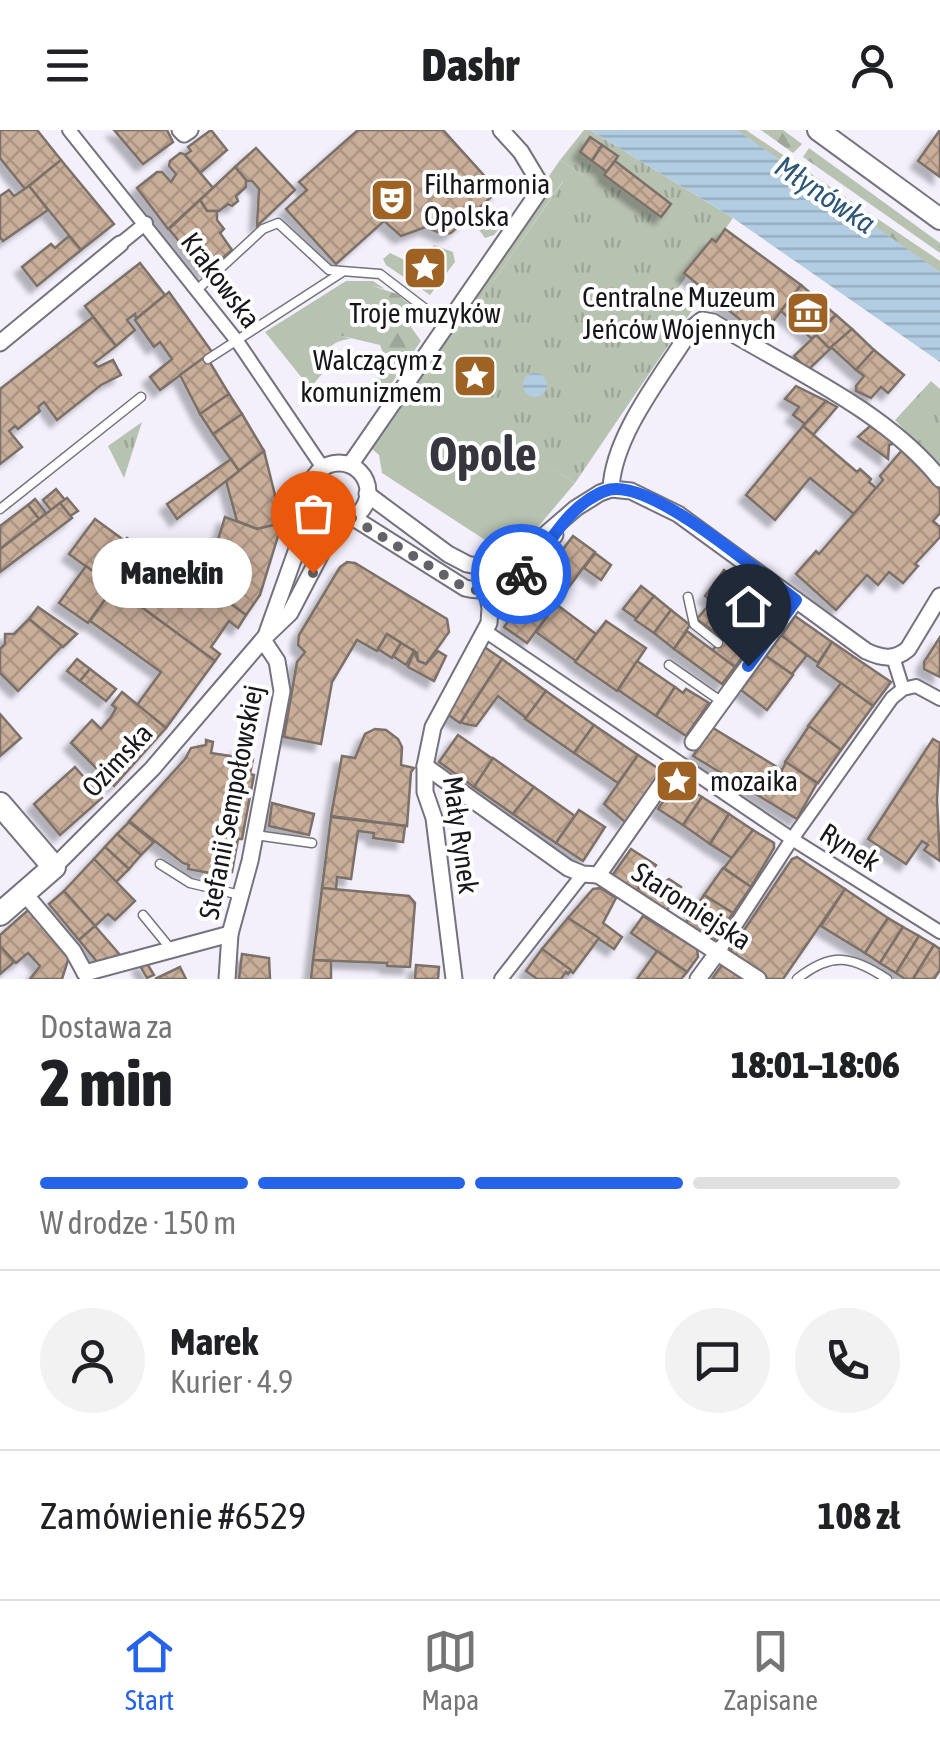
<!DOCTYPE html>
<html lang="pl">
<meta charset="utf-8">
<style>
:root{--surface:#fff;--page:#f2f2f2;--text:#202124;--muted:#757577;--line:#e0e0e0;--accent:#2563eb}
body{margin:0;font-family:"Asap Condensed",sans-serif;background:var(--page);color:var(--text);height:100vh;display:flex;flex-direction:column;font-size:38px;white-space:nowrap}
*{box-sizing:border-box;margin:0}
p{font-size:32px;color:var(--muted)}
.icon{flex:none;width:55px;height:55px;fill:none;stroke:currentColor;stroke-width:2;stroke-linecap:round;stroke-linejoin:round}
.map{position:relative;height:849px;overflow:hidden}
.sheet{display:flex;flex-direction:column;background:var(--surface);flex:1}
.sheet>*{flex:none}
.pin{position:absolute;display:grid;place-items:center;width:85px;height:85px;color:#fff;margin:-102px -42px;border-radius:50% 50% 50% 0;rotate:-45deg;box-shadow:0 0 10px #0007}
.pin .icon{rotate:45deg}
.courier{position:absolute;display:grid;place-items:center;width:100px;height:100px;margin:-50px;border:8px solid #2563eb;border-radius:50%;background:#fff;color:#222;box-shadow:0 2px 12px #0007}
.bubble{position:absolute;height:70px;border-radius:35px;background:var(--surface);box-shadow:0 5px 25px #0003;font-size:32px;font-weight:800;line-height:70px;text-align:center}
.summary em{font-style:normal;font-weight:800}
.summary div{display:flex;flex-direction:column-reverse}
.summary{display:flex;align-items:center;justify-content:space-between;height:170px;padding:0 40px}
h1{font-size:65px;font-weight:800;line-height:75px}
.bar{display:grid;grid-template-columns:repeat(4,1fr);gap:15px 10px;align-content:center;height:120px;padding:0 40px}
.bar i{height:12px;border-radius:8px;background:var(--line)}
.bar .current{background:var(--accent)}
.bar p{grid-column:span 4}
.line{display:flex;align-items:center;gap:25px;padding:0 40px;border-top:2px solid var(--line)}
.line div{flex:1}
.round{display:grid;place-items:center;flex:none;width:105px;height:105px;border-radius:52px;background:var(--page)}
header{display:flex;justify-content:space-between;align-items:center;height:130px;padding:0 40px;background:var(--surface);font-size:45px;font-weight:800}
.menu{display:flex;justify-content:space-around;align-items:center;height:140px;border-top:2px solid var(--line);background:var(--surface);font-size:28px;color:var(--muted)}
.menu a{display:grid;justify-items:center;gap:5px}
.menu .current{color:var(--accent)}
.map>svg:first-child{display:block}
.green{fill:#b8c2b1}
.forest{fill:url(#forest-firs)}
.park{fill:url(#park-tufts)}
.water{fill:url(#water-rules)}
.building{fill:url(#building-cross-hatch);stroke:#7b7169;stroke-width:2.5;filter:url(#shadow)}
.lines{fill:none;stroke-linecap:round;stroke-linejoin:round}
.service-casing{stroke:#75727d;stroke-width:11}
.pedestrian-casing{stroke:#75727d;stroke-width:16}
.minor-casing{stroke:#75727d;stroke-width:19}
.tertiary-casing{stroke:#75727d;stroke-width:24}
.secondary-casing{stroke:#75727d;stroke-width:26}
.service{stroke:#fff;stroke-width:8}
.pedestrian{stroke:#fff;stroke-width:12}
.minor{stroke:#fff;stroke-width:15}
.tertiary{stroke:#fff;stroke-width:20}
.secondary{stroke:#fff;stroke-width:22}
.done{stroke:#646269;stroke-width:10;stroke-dasharray:0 18}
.route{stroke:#2563eb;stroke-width:12}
.labels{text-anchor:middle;stroke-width:8;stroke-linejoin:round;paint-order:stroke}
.poi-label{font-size:28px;fill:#17161a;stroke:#fff;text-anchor:start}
.street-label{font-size:28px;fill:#17161a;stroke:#fff}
.water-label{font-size:30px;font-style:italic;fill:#2d5777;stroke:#fff}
.town-label{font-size:48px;font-weight:bold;fill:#37353e;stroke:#fff}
</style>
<header><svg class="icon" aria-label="menu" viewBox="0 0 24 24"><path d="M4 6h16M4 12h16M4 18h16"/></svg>Dashr<svg class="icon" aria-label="person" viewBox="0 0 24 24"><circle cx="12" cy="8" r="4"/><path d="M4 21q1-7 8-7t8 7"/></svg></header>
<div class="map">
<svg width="940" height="849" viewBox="0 0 940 849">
<defs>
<pattern id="forest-firs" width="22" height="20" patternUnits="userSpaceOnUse" patternTransform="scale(2.5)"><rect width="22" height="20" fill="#b8c2b1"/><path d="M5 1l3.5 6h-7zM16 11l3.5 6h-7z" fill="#9da698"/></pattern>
<pattern id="park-tufts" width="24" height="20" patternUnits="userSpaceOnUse" patternTransform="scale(2.5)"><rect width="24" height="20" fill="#b8c2b1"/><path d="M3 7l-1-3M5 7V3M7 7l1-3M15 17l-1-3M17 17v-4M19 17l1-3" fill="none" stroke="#9da698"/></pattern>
<pattern id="water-rules" width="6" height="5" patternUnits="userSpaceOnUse" patternTransform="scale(2.5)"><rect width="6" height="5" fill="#b2cce2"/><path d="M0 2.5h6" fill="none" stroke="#98aec1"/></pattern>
<pattern id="building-cross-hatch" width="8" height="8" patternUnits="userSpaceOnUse" patternTransform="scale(2.5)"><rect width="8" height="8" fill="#c9ae9a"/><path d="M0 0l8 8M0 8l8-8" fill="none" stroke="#ac9584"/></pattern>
<filter id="shadow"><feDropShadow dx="-7" dy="7" stdDeviation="2.5" flood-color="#0004"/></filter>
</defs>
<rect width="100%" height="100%" fill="#f3f0fc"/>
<!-- green -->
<g class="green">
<path d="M737,0h9l194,131v11z"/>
<path d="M560,30l24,16v15l-21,-10 -140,202 152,100 -37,44 -29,23 -10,-1 -117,-76 -3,-18 -13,-11z"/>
<path d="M346,151h27l12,8 -12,-3 -31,50 9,3c-20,1 -32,15 -29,35l-12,14 -45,-56z"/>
</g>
<!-- forest -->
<g class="forest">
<path d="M737,0h6l100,66 97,70v6z"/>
<path d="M761,0h22l19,14 -9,9z"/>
<path d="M809,18l131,95v10l-137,-96z"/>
<path d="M496,77l6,2 3,12 -11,14 -9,3 -6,-8z"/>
<path d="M434,115l19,7 2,10 -25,33 -44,-30 -3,-6 7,-6 23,11z"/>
<path d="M373,156l24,8 21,17 -7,16 10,14 -34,49h-9l-3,-6 10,-25 -5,-14 -38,-9 -7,-8 17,-28z"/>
</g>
<!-- park -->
<g class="park">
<path d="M584,0h6l143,88 -17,24 -4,-2 -38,54 19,15 -118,174 -153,-99 142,-204 20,10v-14l-24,-16z"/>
<path d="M931,251l9,8v78l-45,-47z"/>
<path d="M142,292l-18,56 -16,-32z"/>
</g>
<!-- water -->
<g class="water">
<path d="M590,0h147l203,142v90l-207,-144z"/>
<circle cx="535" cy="255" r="12"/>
</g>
<!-- building -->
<g class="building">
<path d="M0,0h37l24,30 -36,29 -25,-31z"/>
<path d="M114,0h53l6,12 -30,22z"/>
<path d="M211,0l16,20 -27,23 -15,-18 6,-4 -3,-4z"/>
<path d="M358,0h85l55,61 -47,42 -7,2 -18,-8 -25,9 -17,-15 -48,43 -50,-55 21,-19 -8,-8z"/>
<path d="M940,0v47l-22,-16z"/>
<path d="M590,7l12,8 -10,16 -12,-9z"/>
<path d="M602,15l16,11 -11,16 -15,-11z"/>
<path d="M256,18l39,42 -38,36 2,-37 -7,-8h-6l-11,-14z"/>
<path d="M180,23l4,1 29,34 -45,41 -31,-41 20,-16h5l9,10 5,-8 -7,-8 1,-5z"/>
<path d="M61,30l53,64 -33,26 -52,-64z"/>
<path d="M615,31l56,43 -10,13 -57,-42z"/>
<path d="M235,37l11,13v7l-10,9 2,5 -6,5 -4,-2 -9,7h-12l-7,-11z"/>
<path d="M29,56l19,24 -45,31 -3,-4v-41l9,-6 5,6z"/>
<path d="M200,70l7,11h10v9l7,9 -4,4 12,17 -27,23 -36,-44z"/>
<path d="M725,99l76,56 -40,52 -77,-64 28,-34 4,3z"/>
<path d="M69,106l12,14 -44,36 -15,-19 29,-23 4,4z"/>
<path d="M140,133l25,32 -29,24 -1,-5 -8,6 8,10 -19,16 -31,-40z"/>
<path d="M801,155l35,30 -24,24 -31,-28z"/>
<path d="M169,162l43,60 -52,38 -10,-13 22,-18 -12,-17 -6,5 -19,-27z"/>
<path d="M836,185l16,14 -22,20 -14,-14z"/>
<path d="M93,187l23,29 -22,17 4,4 15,-7 8,15 -20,10 -44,35 -13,-18 -6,5 2,4 -22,18 -3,-3 -6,5 13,16 -22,17v-75z"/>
<path d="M852,199l22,21 -18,20 -25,-23z"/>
<path d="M816,205l14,14 -22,21 -14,-14z"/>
<path d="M874,220l30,25 -16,18 -7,-6 -10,11 -15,-7v-5l8,-10 -8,-6z"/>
<path d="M206,226l23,38 -29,20 -20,-39z"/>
<path d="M796,256l30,15 -21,23 -12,-9 6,-8 -14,-8z"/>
<path d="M229,264l13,20 -29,20 -13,-20z"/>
<path d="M826,271l11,6 -24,28 -10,-9z"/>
<path d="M242,284l22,37 -25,20 -26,-37z"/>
<path d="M803,296l54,46 3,-3 11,10 -2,3 7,6 -22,26 -44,-36 -35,42 -29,-25z"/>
<path d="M870,296l25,17 -6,2 -1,14 -30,-22z"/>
<path d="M903,319l37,41v23l-7,8 7,6v10l-25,27 3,2 -15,17 -14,-11 -11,13 -11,-10 -31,35 -40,-36 20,-23 3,3 64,-74 -3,-4z"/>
<path d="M264,321l18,72 -25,6 -20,-8 -11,-40z"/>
<path d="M231,329l8,12 -62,48 -10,-15z"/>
<path d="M56,359l9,11 -14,10 -8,-10z"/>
<path d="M67,368l11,13 -8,5 -10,-13z"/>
<path d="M35,369l11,14 -7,6 -11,-14z"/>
<path d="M60,373l12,15 -72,54v-23z"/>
<path d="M28,375l11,14 -39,30v-23z"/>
<path d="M225,387l32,12 25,-6 -22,72 -14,20 -29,-19 9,-13 -4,-1 4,-11 4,1 6,-20 -20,-6z"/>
<path d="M95,389l30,22 2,-3 8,5 -3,3 22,11 -3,3 23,17 7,-10 65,48 -8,13 -9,-7 -18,26 9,7 -5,7 -146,-107z"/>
<path d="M573,406l22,16 -68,91 -23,-16z"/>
<path d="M595,423l16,12 -10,15 -17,-12z"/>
<path d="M347,432l8,1 92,56 2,13 -23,32 -8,-3 -1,-8 -30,-19 -10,17 -20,-11 -25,42 -11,62 -37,-7 13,-75 8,-10 -7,-7 1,-10 41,-68z"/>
<path d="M86,436l28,21 -26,36 -29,-20z"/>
<path d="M724,440l47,34 -3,13 3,3 -36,47 -23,-16 10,-13 -25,-19 15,-18 -7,-5z"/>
<path d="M641,456l13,10 -17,23 -14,-10z"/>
<path d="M114,457l101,74 -49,67 -29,-23 24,-33 -71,-51z"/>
<path d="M654,466l17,14 -17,23 -19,-13z"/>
<path d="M556,474l40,30 -20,27 -40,-29z"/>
<path d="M38,477l39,27 -14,13 -34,-28z"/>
<path d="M671,480l19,15 -16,24 -20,-16z"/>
<path d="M795,486l37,26 -14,21 -37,-27z"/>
<path d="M29,489l33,27 -44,45 -18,-18v-24l5,-5v-10h9z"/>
<path d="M606,491l40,27 -29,43 -42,-29z"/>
<path d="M687,501l48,36 -13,17 -48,-35z"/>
<path d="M387,504l14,9 -9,15 -14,-9z"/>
<path d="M781,505l26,20 -15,19 -26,-18z"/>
<path d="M940,507v40l-16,-8v-7z"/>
<path d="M832,512l59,40 -18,24 -56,-40z"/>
<path d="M401,513l13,8 -8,14 -13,-9z"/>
<path d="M483,516l19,13 -42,64 -13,-9z"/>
<path d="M414,521l4,10 8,3 12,-13 8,5 -12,25 -26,-14z"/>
<path d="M766,526l27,19 -26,35 -26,-20z"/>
<path d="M77,529l13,10 -10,12 -13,-10z"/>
<path d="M502,529l44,32 -20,27 -28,-22 -22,30 -11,-2 -4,-2z"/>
<path d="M637,531l38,26 -19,29 -38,-26z"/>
<path d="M90,539l26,20 -10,12 -26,-20z"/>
<path d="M841,553l32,23 -32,44 -33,-24z"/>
<path d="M675,557l8,6 3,-4 23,14 -23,33 -30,-20z"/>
<path d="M546,561l48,34 -20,28 -49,-34z"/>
<path d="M122,562l44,36 -52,58 -43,-43 21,-23 9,9 10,-12 5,-9 -4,-3z"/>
<path d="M0,584l21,24 -21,18z"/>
<path d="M594,595l44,30 -20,28 -44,-30z"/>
<path d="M809,596l32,24 -23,33 -33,-21z"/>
<path d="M713,598l69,42 4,-8 31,21 -20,36 -104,-63z"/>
<path d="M375,599l11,1 12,9 4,8 -1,18 13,3 -3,4 -4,54 -76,-10 11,-60 13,2 10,-24z"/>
<path d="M458,605l35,24 -19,28 -35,-25z"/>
<path d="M933,609l7,4 -3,57 3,61 -16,-11 4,-5 -6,-4 -16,23 -38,-25z"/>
<path d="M206,610l7,2 -2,11 26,4 2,-10 6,1 -2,10 10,1 -3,15 4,1 -12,64h-4l-6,33h-4l-1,4 -39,-7 1,-4 -6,-2 -54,-42 56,-62 6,-11 15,-3z"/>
<path d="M638,625l24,16 -37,51 -21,-18z"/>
<path d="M493,628l41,29 -21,27 -39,-27z"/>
<path d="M75,637l27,31 -42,37 -26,-31z"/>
<path d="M677,651l25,16 -19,28 -25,-16z"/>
<path d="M534,657l41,29 -19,27 -43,-29z"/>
<path d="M702,667l27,17 -19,30 -27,-19z"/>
<path d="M272,673l42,11 -5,21 -40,-9z"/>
<path d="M579,680l26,17 -22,34 -27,-18z"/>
<path d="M729,684l24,16 -21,28 -22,-14z"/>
<path d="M331,687l74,9 -2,16 -30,-4 1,-5 -16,-2 -7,48 -14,-2 -1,13 -14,-2z"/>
<path d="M129,692l25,20 -13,13 -24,-21z"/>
<path d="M753,700l21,13v5l-23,39 -27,-19z"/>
<path d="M117,704l24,21 -12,14 -24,-22z"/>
<path d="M105,717l24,22 -13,13 -22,-23z"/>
<path d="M631,719l25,16 -20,27 -24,-16z"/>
<path d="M797,727l48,32 -62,90h-15l-38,-28 62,-92z"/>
<path d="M94,729l41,42 -20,19 -7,-6 -13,12 -31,-35z"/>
<path d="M723,738l28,19 -18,26 -29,-18z"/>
<path d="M650,744l13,9 6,-4 12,8 -15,25 -30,-20z"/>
<path d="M322,758l87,8 6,7 -5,64 -23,-1v-3l-74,-3z"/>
<path d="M600,758l16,10 -13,25 19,14 -8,12 -46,-31 25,-29z"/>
<path d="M845,759l43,29 -23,35 -44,-27z"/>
<path d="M64,761l31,35 -16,14 -30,-36z"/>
<path d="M704,765l29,18 -20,29 -28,-18z"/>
<path d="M27,781l7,1 36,42 -8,25h-32l10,-13 -12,-13 -12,10 -16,-17v-11z"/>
<path d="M643,786l54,33 1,8 -11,15 -56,-39z"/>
<path d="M568,788l31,20 -26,35 -31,-24z"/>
<path d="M888,788l15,9 -23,36 -15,-10z"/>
<path d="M95,796l26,30 -23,7 -19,-23z"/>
<path d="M903,797l16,9 -23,37 -16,-10z"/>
<path d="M919,806l15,9 -21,34h-8l-9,-6z"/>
<path d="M934,815l6,4v21l-6,9h-21z"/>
<path d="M0,816l14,16 -14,12z"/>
<path d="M542,819l29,21 -3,4 -2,-2 -5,7h-24l-11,-8z"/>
<path d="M657,821l30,21 -6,7h-44z"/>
<path d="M242,824l27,4 1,21h-31z"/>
<path d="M313,830l18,1v18h-20z"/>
<path d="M146,832l8,13 -7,3 -8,-14z"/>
<path d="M416,835l23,2 -1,12h-23z"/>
<path d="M722,835l20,14h-30z"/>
<path d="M180,837l6,12h-31z"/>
</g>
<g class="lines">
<defs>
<g id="service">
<path d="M198,159l65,-60 15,-6 51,47 51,4 51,39 20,2"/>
<path d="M208,229l133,-86"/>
<path d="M0,379l141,-112"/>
<path d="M688,467l6,27 24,19"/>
<path d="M669,535l53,37"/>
<path d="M255,705l57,8"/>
<path d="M160,734l30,19 50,12"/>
<path d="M143,785l27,33"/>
<path d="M797,849c34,-27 54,-24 90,0"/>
</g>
<g id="pedestrian">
<path d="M69,0l168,211 86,127"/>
<path d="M120,114l26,-21"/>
<path d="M485,501l307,208 148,93"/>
<path d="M893,527l10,32"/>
<path d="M720,819l72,-110 100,-141 11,-9 13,-3 24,13"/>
<path d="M501,849l82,-105"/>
</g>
<g id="minor">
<path d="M180,0l4,4 6,-4"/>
<path d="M0,213l120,-99"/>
<circle cx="339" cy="362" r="29"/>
<path d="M350,335l192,-278 -21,-35 -20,-22"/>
<path d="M611,359c2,-54 53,-116 81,-161l10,-8 11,2c75,46 172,88 227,157"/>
<path d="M367,364l81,60 19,10 15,3 27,-7 16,-8 51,-44 24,-15 11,-4 20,2 47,23 188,137c15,7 28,10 42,-2l32,-53"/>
<path d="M352,387l113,71c41,11 67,-24 90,-53"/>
<path d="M267,503l46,-129"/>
<path d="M693,612l103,-142"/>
<path d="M425,636l143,102 15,6 15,1"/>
<path d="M54,737l98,-98 114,-133 24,-23 48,-92"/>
<path d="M598,745l160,104"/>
<path d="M598,745l70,-100"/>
<path d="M25,764l48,57 12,22"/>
<path d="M85,843l145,-39"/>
<path d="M227,849l3,-45 20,-73 32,-170 -5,-30 -14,-21"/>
<path d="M454,849l-20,-161 -9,-26v-26l8,-39 56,-104 1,-15 -8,-41"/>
<path d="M698,849l22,-30"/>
</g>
<path id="tertiary" d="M818,0l122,89"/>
<path id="secondary" d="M0,674l54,63 -54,47"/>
</defs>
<!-- service casing -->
<use href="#service" class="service-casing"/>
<!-- pedestrian casing -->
<use href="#pedestrian" class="pedestrian-casing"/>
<!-- minor casing -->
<use href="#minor" class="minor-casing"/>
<!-- tertiary casing -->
<use href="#tertiary" class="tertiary-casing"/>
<!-- secondary casing -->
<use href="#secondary" class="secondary-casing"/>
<!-- service -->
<use href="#service" class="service"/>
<!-- pedestrian -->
<use href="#pedestrian" class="pedestrian"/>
<!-- minor -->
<use href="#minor" class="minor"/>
<!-- tertiary -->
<use href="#tertiary" class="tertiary"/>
<!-- secondary -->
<use href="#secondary" class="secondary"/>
</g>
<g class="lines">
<!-- done -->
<path class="done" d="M313,443l25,-52 14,-3 113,70 21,4 35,-18"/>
<!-- route -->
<path class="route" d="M521,444c25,-21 39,-56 67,-74 8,-5 17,-11 27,-11 46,-2 143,83 181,111l-48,66"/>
</g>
<!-- icons -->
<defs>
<symbol id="theatre-square" viewBox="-11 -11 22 22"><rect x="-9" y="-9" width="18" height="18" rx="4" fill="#9e6324" stroke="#fff"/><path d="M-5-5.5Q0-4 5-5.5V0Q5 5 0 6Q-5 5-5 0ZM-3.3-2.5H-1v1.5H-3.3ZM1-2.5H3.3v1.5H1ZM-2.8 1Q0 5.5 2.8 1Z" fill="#fff"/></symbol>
<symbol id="sight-square" viewBox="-11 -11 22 22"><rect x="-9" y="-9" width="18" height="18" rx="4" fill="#9e6324" stroke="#fff"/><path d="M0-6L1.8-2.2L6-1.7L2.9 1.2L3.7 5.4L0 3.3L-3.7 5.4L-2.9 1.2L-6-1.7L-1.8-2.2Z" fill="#fff"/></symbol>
<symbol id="museum-square" viewBox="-11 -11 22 22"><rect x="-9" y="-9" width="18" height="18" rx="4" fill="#9e6324" stroke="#fff"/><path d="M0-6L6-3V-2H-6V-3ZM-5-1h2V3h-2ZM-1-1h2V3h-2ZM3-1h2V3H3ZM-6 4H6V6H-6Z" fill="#fff"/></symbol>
</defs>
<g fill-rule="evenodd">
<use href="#theatre-square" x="367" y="45" width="50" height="50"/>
<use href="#sight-square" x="400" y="113" width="50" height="50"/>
<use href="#museum-square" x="783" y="158" width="50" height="50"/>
<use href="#sight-square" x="450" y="221" width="50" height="50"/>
<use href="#sight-square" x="652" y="626" width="50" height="50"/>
</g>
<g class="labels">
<!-- poi labels -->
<g class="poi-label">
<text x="424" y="64">Filharmonia<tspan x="424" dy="32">Opolska</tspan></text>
<text x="776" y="177" text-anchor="end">Centralne Muzeum<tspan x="776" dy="32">Jeńców Wojennych</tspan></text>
<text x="425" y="193" text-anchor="middle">Troje muzyków</text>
<text x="442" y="240" text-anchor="end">Walczącym z<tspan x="442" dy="32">komunizmem</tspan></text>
<text x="710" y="661">mozaika</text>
</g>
<!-- street labels -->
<g class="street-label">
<text transform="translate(221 150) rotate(53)" y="10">Krakowska</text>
<text transform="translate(117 630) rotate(-47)" y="10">Ozimska</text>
<text transform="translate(231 672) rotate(-79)" y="10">Stefanii Sempołowskiej</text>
<text transform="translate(461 705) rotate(82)" y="10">Mały Rynek</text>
<text transform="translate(850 717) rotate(32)" y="10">Rynek</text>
<text transform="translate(692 776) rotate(33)" y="10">Staromiejska</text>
</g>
<!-- water labels -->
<g class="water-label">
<text transform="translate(825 65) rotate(34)" y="10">Młynówka</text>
</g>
<!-- town labels -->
<g class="town-label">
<text x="483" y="341">Opole</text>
</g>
</g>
</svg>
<div class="pin" style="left:313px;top:443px;background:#ea580c"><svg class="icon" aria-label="bag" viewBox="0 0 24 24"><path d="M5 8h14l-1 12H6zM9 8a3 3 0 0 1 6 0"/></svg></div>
<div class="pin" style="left:748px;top:536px;background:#1f2937"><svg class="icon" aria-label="home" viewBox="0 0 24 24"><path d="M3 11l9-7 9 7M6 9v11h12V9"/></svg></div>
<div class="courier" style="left:521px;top:444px"><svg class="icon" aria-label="bike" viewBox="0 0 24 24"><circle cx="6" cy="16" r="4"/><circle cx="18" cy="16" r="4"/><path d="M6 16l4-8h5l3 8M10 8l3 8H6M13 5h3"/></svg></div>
<div class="bubble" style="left:92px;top:408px;width:160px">Manekin</div>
</div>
<section class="sheet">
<div class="summary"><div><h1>2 min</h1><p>Dostawa za</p></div><em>18:01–18:06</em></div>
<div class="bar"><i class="current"></i><i class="current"></i><i class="current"></i><i></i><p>W drodze · 150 m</p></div>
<div class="line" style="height:180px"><a class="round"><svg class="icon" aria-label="person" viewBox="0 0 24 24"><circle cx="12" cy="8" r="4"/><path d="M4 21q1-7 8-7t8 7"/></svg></a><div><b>Marek</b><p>Kurier · 4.9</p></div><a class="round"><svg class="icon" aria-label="chat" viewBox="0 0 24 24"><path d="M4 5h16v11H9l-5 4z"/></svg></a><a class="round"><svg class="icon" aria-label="phone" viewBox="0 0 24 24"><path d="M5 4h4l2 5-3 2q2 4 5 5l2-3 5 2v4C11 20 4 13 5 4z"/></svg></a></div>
<div class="line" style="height:130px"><div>Zamówienie #6529</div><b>108 zł</b></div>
</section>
<nav class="menu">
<a class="current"><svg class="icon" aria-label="home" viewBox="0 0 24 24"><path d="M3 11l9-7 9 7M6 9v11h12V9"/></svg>Start</a>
<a><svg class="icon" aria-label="map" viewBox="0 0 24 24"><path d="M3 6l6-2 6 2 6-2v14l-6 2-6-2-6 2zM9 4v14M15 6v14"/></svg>Mapa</a>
<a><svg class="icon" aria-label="saved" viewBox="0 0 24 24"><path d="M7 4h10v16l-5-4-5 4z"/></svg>Zapisane</a>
</nav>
